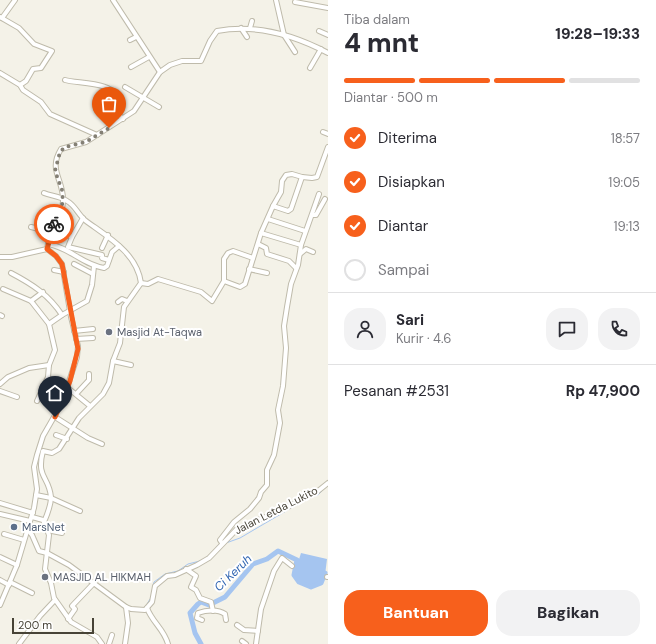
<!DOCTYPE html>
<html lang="id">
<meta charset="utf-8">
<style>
:root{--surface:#fff;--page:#f2f2f3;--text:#2b2b33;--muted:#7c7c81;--line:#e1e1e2;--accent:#f7601c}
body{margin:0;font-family:"DM Sans",sans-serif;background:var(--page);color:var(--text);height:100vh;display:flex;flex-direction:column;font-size:15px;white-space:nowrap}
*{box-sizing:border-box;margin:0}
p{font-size:13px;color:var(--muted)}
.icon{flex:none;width:22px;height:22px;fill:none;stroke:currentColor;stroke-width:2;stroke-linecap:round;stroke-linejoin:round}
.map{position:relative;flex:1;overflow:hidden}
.details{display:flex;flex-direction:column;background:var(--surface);width:328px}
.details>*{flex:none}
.scale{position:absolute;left:12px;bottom:10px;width:82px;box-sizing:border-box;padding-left:4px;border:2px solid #474337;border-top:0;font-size:11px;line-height:14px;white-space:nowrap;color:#474337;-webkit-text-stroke:3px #fff;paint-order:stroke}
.pin{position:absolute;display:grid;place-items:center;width:34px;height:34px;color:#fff;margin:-41px -17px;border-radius:50% 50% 50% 0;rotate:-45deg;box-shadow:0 0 4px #0007}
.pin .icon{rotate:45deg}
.courier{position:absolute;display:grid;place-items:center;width:40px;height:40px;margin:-20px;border:3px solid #f7601c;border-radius:50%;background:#fff;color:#222;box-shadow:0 1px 5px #0007}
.summary em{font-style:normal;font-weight:800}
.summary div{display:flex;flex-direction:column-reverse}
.summary{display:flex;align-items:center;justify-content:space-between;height:68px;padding:0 16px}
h1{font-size:26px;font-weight:800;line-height:30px}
.bar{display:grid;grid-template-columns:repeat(4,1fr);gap:6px 4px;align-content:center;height:48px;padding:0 16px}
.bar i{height:5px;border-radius:3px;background:var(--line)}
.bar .selected{background:var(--accent)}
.bar p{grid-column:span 4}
.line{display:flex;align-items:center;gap:10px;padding:0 16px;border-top:1px solid var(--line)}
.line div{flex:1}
.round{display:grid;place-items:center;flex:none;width:42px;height:42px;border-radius:16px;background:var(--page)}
ol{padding:0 16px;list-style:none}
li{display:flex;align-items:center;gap:12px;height:44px}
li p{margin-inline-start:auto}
li .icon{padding:4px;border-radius:50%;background:var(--accent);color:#fff;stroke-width:4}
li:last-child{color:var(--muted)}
li i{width:22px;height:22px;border:2px solid var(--line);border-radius:50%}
.action{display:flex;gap:8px;margin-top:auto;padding:8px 16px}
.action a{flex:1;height:46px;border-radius:16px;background:var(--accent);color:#fff;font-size:16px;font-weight:800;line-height:46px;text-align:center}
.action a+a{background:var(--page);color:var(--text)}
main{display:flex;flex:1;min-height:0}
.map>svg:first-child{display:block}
.water{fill:#a5c5f0}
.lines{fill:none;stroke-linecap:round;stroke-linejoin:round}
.stream{stroke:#a5c5f0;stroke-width:1}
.river{stroke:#a5c5f0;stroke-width:5}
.minor-casing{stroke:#bfbbab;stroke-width:6}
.minor{stroke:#fff;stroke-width:4}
.done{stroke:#848075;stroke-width:4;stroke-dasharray:0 7.2}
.route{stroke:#f7601c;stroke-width:5}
.worship-dot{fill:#6b7280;stroke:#fff;stroke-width:1.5}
.service-dot{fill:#5c6f8a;stroke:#fff;stroke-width:1.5}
.labels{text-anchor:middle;stroke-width:4;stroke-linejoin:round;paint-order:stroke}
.worship-label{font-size:11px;fill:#5b616d;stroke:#fff;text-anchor:start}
.street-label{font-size:11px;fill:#474337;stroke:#fff}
.service-label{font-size:11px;fill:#4e5e75;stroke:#fff;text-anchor:start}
.water-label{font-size:12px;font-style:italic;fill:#3166b2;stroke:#fff}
</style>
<main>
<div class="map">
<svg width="328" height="644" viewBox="0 0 328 644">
<rect width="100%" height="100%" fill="#f4f2e8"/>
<!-- water -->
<path class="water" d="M301,553l26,6 -2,16 -4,8 -10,4 -12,-5 -5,-7z"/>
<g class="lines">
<!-- stream -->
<g class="stream">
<path d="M311,497l7,-2 7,-7"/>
<path d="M226,543l14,-5 63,-37"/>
<path d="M216,548l5,-6"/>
<path d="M153,586l1,-4 11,-8 13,-3 10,-7 12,-3"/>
<path d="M146,606l4,-7"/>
</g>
<!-- river -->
<path class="river" d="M201,644l-6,-11 -5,-20 8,-9 3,-2 8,3 16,-8 28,-33 14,-5 11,-8 19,9 -3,15 5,7 12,5 10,-4 4,-10"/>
<defs>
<g id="minor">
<path d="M113,0l47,72"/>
<path d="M276,0l8,35 11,17"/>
<path d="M295,2l33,6"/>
<path d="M0,17l19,11 15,16 18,7 -11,17 -8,1 -7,12 -6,4"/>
<path d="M2,18l13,-18"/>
<path d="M241,28l6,9"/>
<path d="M250,28l2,-7"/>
<path d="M319,31l9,4"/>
<path d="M130,40l6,-3"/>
<path d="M131,67l18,-10"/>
<path d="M310,68l11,-19"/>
<path d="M0,73l20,12 3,5 18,12 9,12 47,21"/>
<path d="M65,80c12,4 51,1 52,20 1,4 -1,8 -1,12l7,7"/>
<path d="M125,87l34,20"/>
<path d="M323,132l5,2"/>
<path d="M44,193c7,3 16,3 23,8 9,5 11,14 19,20 22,16 51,32 55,62l-17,24 -4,36 -7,18 -4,22 -6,11 -24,24 -20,31 -7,4 -9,-2c-7,27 6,25 8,46 0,9 -4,18 -7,25"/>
<path d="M273,206l8,-14 1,-11 4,-6 6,-1 10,3"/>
<path d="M312,215h4l9,-16"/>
<path d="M268,219l37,12"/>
<path d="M31,227l20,5"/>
<path d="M52,228l20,9 11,-19"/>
<path d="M261,233l40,12"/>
<path d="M72,237l-4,10 34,8v3l7,2"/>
<path d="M48,244c21,3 33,20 56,24l3,-2 5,-14 7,-6"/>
<path d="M258,244l8,4 1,6 22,7 7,7"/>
<path d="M102,248l6,-13"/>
<path d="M47,249c1,-6 2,-12 4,-18 3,-10 13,-20 12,-32 0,-20 -15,-29 -2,-50l25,-7 48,-31 26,-39 10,-7 12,-4h19l9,-20 7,-10c38,-7 77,4 111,22"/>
<path d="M300,254l6,-5 7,3"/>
<path d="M0,257h12l35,-8 9,7 6,8 9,53 7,29 -1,11 -15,46 -19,33 -6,19 -3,12 3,22 -3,19 -17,57 -17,40"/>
<path d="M74,264l19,10"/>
<path d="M249,269l18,4"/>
<path d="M54,270l10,2"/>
<path d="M11,273c21,11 38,22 51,42"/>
<path d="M224,281l16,6 5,-3 16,-51 12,-27 15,5 3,-2 11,-32 10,1 5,-1 11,-30"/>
<path d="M141,283l7,1 10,-5 43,13 11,9 12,-20v-22l4,-6 5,-2 20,7"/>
<path d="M3,289l28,12 18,23 6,26 -6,15 -1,12 -11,24"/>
<path d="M31,301l12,-9"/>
<path d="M118,302l4,-3 5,2"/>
<path d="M0,315l2,1"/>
<path d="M49,324l13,-9 25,-14 5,-16 2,-19"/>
<path d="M74,331l19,-2"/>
<path d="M76,339l17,-1"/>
<path d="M113,361l18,4"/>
<path d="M0,384l8,-7 21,-9 20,-3"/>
<path d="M68,388l22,18"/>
<path d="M0,391l17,6"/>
<path d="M77,393l12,-13v-6"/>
<path d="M55,417l33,21 14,6"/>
<path d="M56,435l11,4"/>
<path d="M36,495l15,3 29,13"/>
<path d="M0,503l33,10"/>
<path d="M0,514l30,7"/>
<path d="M32,517l11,3 6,15 -4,34 6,14 3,15 17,24 26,15 5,7"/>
<path d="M27,529l5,6 7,16 8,2 22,12 57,42 5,2 14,1 7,-8 3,-16 12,-10 8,-1 22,-10 12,-7 28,-29 45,-19 36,-19 10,-8"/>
<path d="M47,530l15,3"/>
<path d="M4,534l20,6"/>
<path d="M222,543l-2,-3 14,-18 16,-13 9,-11 2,-6 6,-7v-15l7,-15 6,-32 -2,-13 5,-24 3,-38 -2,-22 3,-19 4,-23 7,-19 3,-20 18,-51"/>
<path d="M0,557l17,8"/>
<path d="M186,569l10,7 -5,11 5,3 4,8 11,4 2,9"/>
<path d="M327,577h1"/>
<path d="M0,580l9,5"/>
<path d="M10,582l22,11"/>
<path d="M147,608c5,14 17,21 21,36"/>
<path d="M68,619l7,-10 -3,-3 21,-22"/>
<path d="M202,620l-5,-2 1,-5c8,-3 20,-4 27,1l1,6"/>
<path d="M237,625l7,5 14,1"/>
<path d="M242,641l4,3"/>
<path d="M19,644l21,-28 15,-16"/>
<path d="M109,644l3,-9"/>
<path d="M125,644l3,-21 -2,-16"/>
<path d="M256,644l5,-35 13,-38 8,-13 10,8"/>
</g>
</defs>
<!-- minor casing -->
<use href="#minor" class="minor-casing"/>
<!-- minor -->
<use href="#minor" class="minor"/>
</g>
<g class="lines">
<!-- done -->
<path class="done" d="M54,224l9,-22 -1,-12 -7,-19 5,-19 5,-5 21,-5 23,-14"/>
<!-- route -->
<path class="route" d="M54,224l-7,25 9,7 6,8 16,85 -8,32 -15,36"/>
</g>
<!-- markers -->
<g class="worship-dot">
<circle cx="109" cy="332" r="4"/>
<circle cx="45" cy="577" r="4"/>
</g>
<circle class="service-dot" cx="14" cy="527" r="4"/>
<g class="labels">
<!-- worship labels -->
<g class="worship-label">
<text x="117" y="336">Masjid At-Taqwa</text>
<text x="53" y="581">MASJID AL HIKMAH</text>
</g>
<!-- street labels -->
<g class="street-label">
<text transform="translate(276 510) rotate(-27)" y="4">Jalan Letda Lukito</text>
</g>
<!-- service labels -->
<g class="service-label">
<text x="22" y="531">MarsNet</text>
</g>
<!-- water labels -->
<g class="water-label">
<text transform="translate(233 573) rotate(-44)" y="4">Ci Keruh</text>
</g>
</g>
</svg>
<div class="scale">200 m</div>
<div class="pin" style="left:109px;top:128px;background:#ea580c"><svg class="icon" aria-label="bag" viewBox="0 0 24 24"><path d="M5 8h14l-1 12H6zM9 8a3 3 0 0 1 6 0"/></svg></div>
<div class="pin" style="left:55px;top:417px;background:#1f2937"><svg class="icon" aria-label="home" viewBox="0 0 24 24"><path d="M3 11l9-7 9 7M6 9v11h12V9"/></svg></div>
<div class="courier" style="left:54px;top:224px"><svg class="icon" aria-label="bike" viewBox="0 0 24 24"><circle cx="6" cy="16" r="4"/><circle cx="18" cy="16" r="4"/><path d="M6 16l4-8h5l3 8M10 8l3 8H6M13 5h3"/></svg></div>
</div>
<section class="details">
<div class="summary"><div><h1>4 mnt</h1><p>Tiba dalam</p></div><em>19:28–19:33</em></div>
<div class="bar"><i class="selected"></i><i class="selected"></i><i class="selected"></i><i></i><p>Diantar · 500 m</p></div>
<ol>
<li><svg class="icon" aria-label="check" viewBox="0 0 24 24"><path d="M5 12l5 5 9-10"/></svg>Diterima<p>18:57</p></li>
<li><svg class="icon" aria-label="check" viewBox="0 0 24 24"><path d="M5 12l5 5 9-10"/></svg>Disiapkan<p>19:05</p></li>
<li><svg class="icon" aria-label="check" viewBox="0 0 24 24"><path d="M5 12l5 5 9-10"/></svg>Diantar<p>19:13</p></li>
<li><i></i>Sampai</li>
</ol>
<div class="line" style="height:72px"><a class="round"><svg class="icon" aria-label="person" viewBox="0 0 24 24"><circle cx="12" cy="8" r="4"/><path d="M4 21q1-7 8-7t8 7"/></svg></a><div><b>Sari</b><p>Kurir · 4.6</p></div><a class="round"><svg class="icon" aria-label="chat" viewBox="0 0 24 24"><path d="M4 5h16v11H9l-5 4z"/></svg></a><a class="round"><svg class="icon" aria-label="phone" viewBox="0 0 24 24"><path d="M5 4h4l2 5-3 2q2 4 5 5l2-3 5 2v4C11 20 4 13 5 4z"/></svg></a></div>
<div class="line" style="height:52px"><div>Pesanan #2531</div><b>Rp 47,900</b></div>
<div class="action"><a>Bantuan</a><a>Bagikan</a></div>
</section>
</main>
